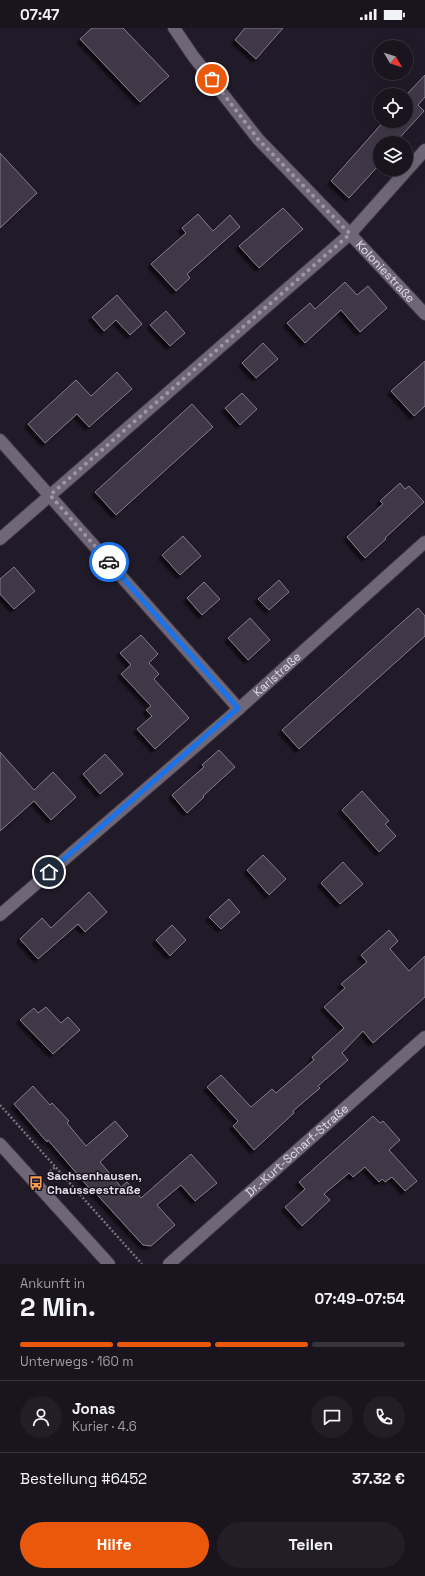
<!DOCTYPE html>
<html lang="de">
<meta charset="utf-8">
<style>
:root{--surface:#19141e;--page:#221d27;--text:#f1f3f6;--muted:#9f9ea4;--line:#37333c;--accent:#ea580c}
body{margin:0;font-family:"Space Grotesk",sans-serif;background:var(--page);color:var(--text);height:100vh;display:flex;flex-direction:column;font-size:15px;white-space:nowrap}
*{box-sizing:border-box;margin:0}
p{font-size:13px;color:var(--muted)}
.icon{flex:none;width:22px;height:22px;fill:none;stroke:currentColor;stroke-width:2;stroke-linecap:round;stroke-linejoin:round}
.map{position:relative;height:1236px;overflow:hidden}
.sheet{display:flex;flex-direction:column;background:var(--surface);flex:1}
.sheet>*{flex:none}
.needle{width:26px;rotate:129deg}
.fabs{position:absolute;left:373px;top:12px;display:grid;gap:8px}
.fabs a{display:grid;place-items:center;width:40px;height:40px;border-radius:50%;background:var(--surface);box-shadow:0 4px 16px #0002,0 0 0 1px var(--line);font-size:20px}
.pin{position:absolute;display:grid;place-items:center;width:34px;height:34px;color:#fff;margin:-17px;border:2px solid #fff;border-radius:50%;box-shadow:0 1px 4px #0007}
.courier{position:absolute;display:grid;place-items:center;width:40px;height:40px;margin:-20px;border:3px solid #1a73e8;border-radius:50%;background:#fff;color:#222;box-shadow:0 1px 5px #0007}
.head em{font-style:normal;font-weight:700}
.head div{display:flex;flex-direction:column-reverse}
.head{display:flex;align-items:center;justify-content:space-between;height:68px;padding:0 20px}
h1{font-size:26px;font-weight:700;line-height:30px}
.bar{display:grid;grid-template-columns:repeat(4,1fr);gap:6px 4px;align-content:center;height:48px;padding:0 20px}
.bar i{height:5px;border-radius:3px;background:var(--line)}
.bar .active{background:var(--accent)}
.bar p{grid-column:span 4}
.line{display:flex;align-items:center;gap:10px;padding:0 20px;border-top:1px solid var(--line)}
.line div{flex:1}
.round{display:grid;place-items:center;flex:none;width:42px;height:42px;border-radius:21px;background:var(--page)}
.primary-button{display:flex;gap:8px;margin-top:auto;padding:8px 20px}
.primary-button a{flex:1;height:46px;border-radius:24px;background:var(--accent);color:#fff;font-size:16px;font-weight:700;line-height:46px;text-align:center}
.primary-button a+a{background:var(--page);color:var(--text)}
.status{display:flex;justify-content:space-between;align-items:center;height:28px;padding:0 20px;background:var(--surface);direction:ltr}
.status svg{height:11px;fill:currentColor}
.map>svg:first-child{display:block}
.building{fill:#3f3847;stroke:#847b8d;filter:url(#shadow)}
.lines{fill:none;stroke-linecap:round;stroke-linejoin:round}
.minor-casing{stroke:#3a343f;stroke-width:14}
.secondary-casing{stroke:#3a343f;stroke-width:14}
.path{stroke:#77717d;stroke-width:2.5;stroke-dasharray:2 2;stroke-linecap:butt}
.minor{stroke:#6f6778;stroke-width:12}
.secondary{stroke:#6f6778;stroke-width:12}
.done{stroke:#9e98a4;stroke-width:4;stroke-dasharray:0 7.2}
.route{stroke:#1a73e8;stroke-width:5}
.labels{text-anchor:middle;stroke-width:3;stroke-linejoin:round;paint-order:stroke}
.street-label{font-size:12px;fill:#e1dce6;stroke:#18111e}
.poi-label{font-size:12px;font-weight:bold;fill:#e1dce6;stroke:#18111e;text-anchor:start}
</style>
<div class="status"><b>07:47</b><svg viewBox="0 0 49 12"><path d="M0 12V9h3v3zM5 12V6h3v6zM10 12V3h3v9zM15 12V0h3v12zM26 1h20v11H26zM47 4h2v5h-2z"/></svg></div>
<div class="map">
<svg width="425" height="1236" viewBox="0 0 425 1236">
<defs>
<filter id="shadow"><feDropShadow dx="-3.5" dy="3.5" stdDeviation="1" flood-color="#0009"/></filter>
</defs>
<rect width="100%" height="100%" fill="#211a28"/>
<!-- building -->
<g class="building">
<path d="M92,0h31l46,48 -29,26 -60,-63z"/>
<path d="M245,0h38l-27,31 -21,-19z"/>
<path d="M425,47v22l-7,8 6,6 -29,32h-15v21l-31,34 -18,-17 53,-60h22v-26z"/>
<path d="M0,125l37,40 -37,35z"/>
<path d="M283,180l20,21 -44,39 -20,-22z"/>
<path d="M198,186l15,17 17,-16 10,12 -53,47 3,4 -14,13 -25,-27 35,-31 -4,-5z"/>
<path d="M345,254l12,13 11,-9 19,22 -27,24 -19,-22 -36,33 -18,-20 23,-20 5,6z"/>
<path d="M117,267l25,29 -12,11 -14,-15 -12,11 -12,-14z"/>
<path d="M166,283l19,22 -15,13 -20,-21z"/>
<path d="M263,315l15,16 -22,19 -14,-15z"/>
<path d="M425,333v45l-11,10 -23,-25z"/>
<path d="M117,344l15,17 -43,38 -12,-13 -32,29 -17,-19 48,-44 15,16z"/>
<path d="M242,365l15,16 -17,16 -15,-17z"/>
<path d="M192,376l21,23 -97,88 -21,-23z"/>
<path d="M400,455l5,6 4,-3 15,16 -39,36 1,1 -21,19 -18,-21 36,-33 -3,-3z"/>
<path d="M183,508l18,20 -21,19 -18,-20z"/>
<path d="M14,539l21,24 -21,18 -14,-15v-15z"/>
<path d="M279,552l10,12 -20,18 -11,-11z"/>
<path d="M204,554l16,17 -18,16 -15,-17z"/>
<path d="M418,580l7,8v20l-126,113 -17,-19z"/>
<path d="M250,590l20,22 -22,20 -20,-22z"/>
<path d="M141,607l17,19 -9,9 10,11 -5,5 35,39 -34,31 -18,-20 15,-13 -6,-6 5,-4 -30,-32 10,-9 -11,-12z"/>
<path d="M219,722l16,17 -32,29 1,1 -17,16 -15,-18 32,-28 -2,-2z"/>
<path d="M0,724l34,38 19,-18 23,25 -25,23 -17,-19 -34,30z"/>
<path d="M105,726l18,20 -23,20 -17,-20z"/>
<path d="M362,763l27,30 -4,3 11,12 -17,16 -37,-42z"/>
<path d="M263,827l23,24 -17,16 -22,-25z"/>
<path d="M343,834l20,22 -23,20 -19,-21z"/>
<path d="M89,864l18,20 -22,20 -7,-8 -40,35 -18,-20 22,-21 9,10z"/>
<path d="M229,871l11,13 -19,17 -12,-12z"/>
<path d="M172,897l14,15 -16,16 -14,-16z"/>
<path d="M389,902l9,11 -8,8 19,22 16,-15v41l-52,46 -10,-12 -21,22 6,7 -30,26 2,2 -27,23 1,2 -40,37 -21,-24 5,-5 -31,-34 14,-12 30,32 21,-18 4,4 38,-33 -2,-3 32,-29 -20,-21 21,-19 -4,-4 26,-22 -6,-7z"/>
<path d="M46,979l15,16 7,-6 12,13 -27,24 -33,-34 14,-12 4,5z"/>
<path d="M33,1058l17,19 2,-2 17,18 -2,2 19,23 29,-25 13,15 -28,26 21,25 6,-5 14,16 50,-44 26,29 -22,18 -14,-16 -24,20 18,20 -24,21 -8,-1 -52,-57 -1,1 -42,-49 -1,2 -33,-38z"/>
<path d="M373,1088l7,7 3,-2 17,19 -11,10 28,31 -12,10 -13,-14 -7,5 -3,-3 -3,3 -14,-15 -12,10 -4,-4 -25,21 6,6 -28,26 -17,-19 20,-18 -6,-7z"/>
</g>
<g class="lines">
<defs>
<g id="minor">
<path id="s1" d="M174,0l19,28 65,83 92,95 75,80"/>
<path d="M0,412l239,269"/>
<path d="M0,511l350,-305 75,-84"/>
<path id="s2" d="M0,887l233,-201 192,-172"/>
<path id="s3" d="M169,1236l256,-227"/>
</g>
<path id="secondary" d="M0,1116l109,120"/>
</defs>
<!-- minor casing -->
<use href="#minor" class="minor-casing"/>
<!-- secondary casing -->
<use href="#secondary" class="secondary-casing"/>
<!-- path -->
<g class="path">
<path d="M0,1077l142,159"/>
<path d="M47,1146l8,-7"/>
</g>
<!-- minor -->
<use href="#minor" class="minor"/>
<!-- secondary -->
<use href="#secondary" class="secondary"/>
</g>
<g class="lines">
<!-- done -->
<path class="done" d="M109,534l-59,-67 300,-261 -92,-95 -46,-60"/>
<!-- route -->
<path class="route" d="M49,844l189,-164 -129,-146"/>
</g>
<!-- icons -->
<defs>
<symbol id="bus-bare" viewBox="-9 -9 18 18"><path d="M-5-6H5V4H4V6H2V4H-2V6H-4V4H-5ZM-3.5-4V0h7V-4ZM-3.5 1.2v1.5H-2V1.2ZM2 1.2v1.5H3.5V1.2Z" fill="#fb9e50" stroke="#18111e" stroke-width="2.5" paint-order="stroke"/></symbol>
</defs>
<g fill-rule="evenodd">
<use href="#bus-bare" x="26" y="1145" width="20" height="20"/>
</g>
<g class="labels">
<!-- street labels -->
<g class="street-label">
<text dy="4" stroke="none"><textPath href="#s1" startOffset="323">Koloniestraße</textPath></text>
<text dy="4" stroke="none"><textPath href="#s2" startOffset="367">Karlstraße</textPath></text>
<text dy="4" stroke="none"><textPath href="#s3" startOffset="171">Dr.-Kurt-Scharf-Straße</textPath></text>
</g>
<!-- poi labels -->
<g class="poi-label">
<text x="47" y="1152">Sachsenhausen,<tspan x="47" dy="14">Chausseestraße</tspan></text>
</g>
</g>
</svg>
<div class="fabs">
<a><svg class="needle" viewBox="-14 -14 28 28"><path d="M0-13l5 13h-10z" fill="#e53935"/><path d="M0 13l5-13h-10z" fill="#9f9ea4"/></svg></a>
<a><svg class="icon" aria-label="locate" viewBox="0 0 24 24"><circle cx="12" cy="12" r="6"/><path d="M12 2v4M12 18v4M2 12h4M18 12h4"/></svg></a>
<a><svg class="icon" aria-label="layers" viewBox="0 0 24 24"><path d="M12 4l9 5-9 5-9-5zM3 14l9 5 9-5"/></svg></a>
</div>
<div class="pin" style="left:212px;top:51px;background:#ea580c"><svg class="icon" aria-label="bag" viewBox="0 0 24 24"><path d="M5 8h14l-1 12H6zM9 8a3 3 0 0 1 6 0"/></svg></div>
<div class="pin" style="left:49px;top:844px;background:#1f2937"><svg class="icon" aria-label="home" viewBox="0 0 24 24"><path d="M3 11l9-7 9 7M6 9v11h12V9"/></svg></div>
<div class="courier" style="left:109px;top:534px"><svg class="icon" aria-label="car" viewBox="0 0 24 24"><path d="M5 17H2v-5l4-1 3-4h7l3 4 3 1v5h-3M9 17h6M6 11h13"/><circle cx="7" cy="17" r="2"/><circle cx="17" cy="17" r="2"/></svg></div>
</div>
<section class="sheet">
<div class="head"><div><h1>2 Min.</h1><p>Ankunft in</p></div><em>07:49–07:54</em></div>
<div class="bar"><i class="active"></i><i class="active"></i><i class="active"></i><i></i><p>Unterwegs · 160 m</p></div>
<div class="line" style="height:72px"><a class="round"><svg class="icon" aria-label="person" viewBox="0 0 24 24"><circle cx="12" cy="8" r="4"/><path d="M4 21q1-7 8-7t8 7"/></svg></a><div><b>Jonas</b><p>Kurier · 4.6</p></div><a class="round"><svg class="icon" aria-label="chat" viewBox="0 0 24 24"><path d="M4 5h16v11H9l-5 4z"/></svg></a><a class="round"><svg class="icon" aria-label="phone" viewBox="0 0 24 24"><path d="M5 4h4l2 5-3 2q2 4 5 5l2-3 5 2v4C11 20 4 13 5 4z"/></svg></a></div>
<div class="line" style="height:52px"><div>Bestellung #6452</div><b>37.32 €</b></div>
<div class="primary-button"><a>Hilfe</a><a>Teilen</a></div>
</section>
